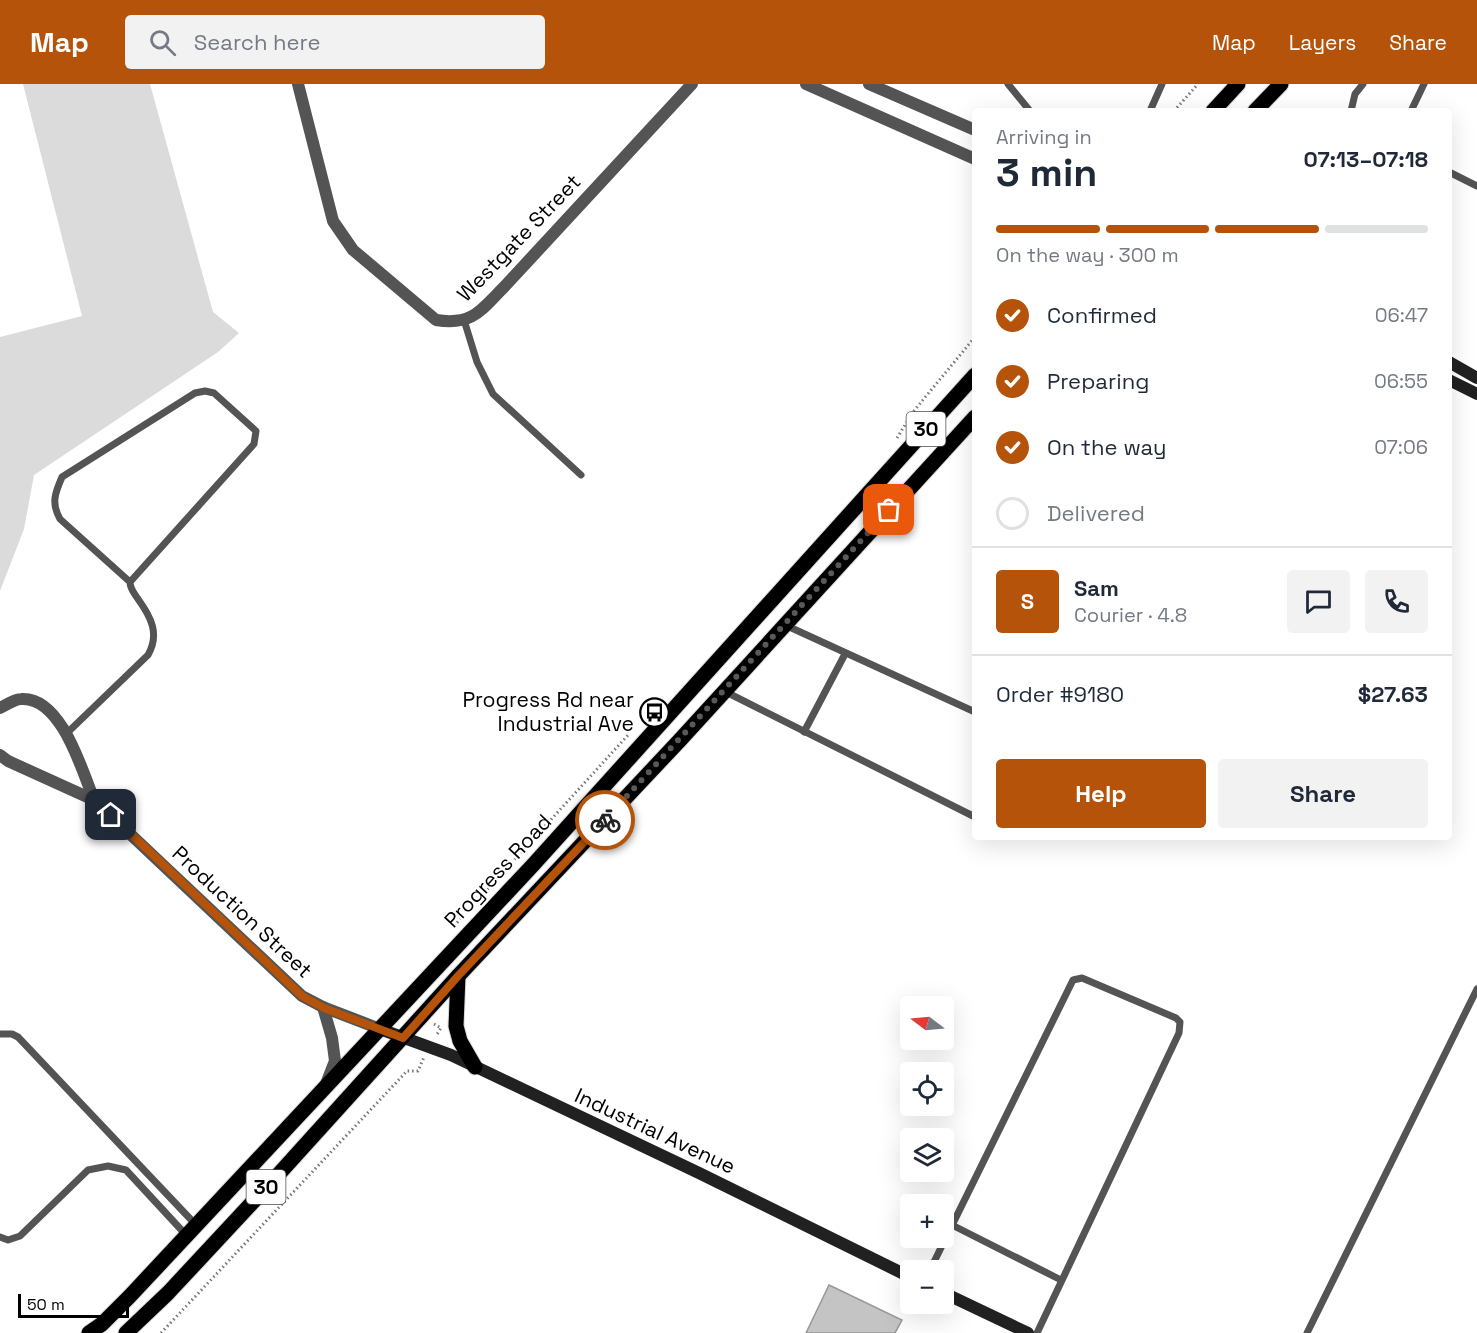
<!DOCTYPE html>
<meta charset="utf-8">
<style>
:root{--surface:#fff;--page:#f2f2f3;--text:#1f2937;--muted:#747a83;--line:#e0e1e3;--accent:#b45309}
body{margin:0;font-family:"Space Grotesk",sans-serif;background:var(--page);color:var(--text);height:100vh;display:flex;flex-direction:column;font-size:22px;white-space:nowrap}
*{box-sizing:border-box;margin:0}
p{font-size:20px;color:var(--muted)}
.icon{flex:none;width:33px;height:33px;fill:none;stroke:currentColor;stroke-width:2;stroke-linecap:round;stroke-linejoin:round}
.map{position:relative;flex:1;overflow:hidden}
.sheet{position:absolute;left:972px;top:24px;width:480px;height:732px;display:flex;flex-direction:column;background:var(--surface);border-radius:6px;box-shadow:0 6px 24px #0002}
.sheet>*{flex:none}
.needle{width:39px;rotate:286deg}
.controls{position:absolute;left:900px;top:912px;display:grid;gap:12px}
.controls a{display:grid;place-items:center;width:54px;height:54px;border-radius:6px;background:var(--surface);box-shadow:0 6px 24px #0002;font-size:30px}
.scale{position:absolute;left:18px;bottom:15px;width:111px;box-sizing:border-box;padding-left:6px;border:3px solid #000;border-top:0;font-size:16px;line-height:21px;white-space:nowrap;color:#000;-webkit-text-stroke:4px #fff;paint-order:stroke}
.pin{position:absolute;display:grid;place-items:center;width:51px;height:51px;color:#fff;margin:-26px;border-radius:12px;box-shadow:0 3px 9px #0006}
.courier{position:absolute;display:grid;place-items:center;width:60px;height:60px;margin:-30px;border:4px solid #b45309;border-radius:50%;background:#fff;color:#222;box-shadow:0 2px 8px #0007}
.summary em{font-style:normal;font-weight:800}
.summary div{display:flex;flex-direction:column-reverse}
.summary{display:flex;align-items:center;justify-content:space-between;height:102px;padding:0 24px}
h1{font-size:39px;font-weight:800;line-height:45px}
.bar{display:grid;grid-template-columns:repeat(4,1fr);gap:9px 6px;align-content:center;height:72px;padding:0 24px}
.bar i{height:8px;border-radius:4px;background:var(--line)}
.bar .active{background:var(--accent)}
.bar p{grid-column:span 4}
.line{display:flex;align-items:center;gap:15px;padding:0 24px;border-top:2px solid var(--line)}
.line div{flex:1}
.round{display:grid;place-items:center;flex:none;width:63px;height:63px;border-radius:6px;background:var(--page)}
ol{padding:0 24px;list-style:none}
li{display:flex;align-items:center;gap:18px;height:66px}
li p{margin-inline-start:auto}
li .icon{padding:6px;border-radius:50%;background:var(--accent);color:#fff;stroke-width:4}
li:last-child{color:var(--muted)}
li i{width:33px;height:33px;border:3px solid var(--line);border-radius:50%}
.cta{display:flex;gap:12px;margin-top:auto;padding:12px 24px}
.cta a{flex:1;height:69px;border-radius:6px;background:var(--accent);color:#fff;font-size:24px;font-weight:800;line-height:69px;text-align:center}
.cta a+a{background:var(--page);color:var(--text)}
header{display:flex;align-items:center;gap:36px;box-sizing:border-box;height:84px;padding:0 30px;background:var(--accent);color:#fff}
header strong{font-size:28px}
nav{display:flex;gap:33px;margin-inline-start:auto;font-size:21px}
.search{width:420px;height:54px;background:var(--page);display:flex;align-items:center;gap:15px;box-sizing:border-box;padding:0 21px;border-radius:6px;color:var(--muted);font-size:22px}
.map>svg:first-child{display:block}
.green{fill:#dbdbdb}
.building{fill:#c4c4c4;stroke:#989898;stroke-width:1.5}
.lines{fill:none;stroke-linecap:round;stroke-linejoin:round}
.primary-casing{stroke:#dbdbdb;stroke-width:17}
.path{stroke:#767676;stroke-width:3;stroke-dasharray:1.5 3;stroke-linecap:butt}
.lane{stroke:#545454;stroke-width:7}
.street{stroke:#545454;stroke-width:12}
.secondary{stroke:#212121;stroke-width:12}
.primary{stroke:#000;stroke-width:15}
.done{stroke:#595959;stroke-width:6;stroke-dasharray:0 10.8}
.route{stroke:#b45309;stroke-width:8}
.labels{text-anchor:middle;stroke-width:4.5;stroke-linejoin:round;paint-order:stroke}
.shield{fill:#fff;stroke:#4c4c4c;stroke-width:1.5}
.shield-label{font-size:20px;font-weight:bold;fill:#000}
.street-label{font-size:21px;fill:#000;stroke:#fff}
.poi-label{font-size:21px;fill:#000;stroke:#fff;text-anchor:end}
</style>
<header>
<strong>Map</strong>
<div class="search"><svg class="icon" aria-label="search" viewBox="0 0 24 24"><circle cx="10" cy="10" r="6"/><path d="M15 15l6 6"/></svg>Search here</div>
<nav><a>Map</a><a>Layers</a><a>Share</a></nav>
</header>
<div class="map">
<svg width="1477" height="1249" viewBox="0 0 1477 1249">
<rect width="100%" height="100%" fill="#fff"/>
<!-- green -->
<path class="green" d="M23,0h127l63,228 26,21 -21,19 -184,123 -10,54 -24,62v-254l82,-21z"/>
<!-- building -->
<path class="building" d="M829,1201l73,35 -7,13h-89z"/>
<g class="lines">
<defs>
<g id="primary">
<path d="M1213,27l25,-27"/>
<path d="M1255,27l26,-27"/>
<path d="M458,892l-2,50 4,15 15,26"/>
<path d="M89,1249l13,-9 28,-28 403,-431 442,-490"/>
<path d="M126,1249l42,-40 109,-117 181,-200 222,-236 295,-323"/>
</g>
</defs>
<!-- primary casing -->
<use href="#primary" class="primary-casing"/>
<!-- path -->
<g class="path">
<path d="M1174,27l24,-27"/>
<path d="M897,354l16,-26 62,-75"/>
<path d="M454,842l175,-192"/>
<path d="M434,940l7,4 -5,8"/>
<path d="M161,1249l246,-262h11l6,-14"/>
</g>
<!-- lane -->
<g class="lane">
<path d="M1008,0l22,27"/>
<path d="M1150,27l12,-27"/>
<path d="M1351,27l4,-17 8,-10"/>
<path d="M1411,27l13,-27"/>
<path d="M1449,88l28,14"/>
<path d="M464,236l13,42 16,32 88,81"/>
<path d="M785,541l190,87"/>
<path d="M724,607l251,126"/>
<path d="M804,648l41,-78"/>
<path d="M66,650l82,-79c12,-21 3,-38 -10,-56 -4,-6 -8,-10 -8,-17l-70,-63c-9,-16 -5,-26 2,-42l133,-84 10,-2 9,2 42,38 -2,13 -124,138"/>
<path d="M0,950h12l6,3 179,189"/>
<path d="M952,1141l109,55"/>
<path d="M0,1153l8,3 12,-4 68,-66 20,-4 18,4 61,66"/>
<path d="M930,1186l143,-290 9,-2 94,40 4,4 -1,11 -142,300"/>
<path d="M1307,1249l170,-344"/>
</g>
<!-- street -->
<g class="street">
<path d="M298,0l35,137 20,29 83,70c37,6 45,-10 69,-34l187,-202"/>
<path d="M806,0l169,75"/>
<path d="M869,0l106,46"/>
<path d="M0,624c6,-3 15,-9 21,-9 40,-3 61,71 73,101"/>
<path d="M0,671l8,6 86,39 208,196 21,11 57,22"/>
<path d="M323,923l9,31 3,23 -9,23"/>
</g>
<!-- secondary -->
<g class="secondary">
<path d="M1449,278l28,16"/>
<path d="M1449,296l28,14"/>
<path d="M380,945l71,26 248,118 211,104"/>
<path d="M944,1209l84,40"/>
</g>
<!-- primary -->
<use href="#primary" class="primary"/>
</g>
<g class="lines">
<!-- done -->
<path class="done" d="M605,736l284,-310"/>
<!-- route -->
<path class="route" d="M111,731l191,181 22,12 79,30 55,-62 147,-156"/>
</g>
<!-- icons -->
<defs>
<symbol id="bus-ring" viewBox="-11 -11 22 22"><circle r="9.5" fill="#fff" stroke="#000" stroke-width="1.5"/><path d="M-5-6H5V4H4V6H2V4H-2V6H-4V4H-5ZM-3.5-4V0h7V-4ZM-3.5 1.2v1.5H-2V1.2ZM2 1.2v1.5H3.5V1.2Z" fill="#000"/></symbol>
</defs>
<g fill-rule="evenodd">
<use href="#bus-ring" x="638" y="612" width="33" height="33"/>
</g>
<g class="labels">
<!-- shield labels -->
<g class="shield">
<rect x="906.5" y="328" width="39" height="34" rx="4.5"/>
<rect x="246.5" y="1086" width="39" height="34" rx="4.5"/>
</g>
<g class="shield-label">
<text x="926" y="352">30</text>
<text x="266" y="1110">30</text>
</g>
<!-- street labels -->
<g class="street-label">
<text transform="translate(519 154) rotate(-46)" y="7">Westgate Street</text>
<text transform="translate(498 787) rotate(-47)" y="7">Progress Road</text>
<text transform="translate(242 828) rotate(43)" y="7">Production Street</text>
<text transform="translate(655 1047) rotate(25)" y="7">Industrial Avenue</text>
</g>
<!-- poi labels -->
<g class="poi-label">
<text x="634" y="623">Progress Rd near<tspan x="634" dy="24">Industrial Ave</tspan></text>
</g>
</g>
</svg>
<div class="controls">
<a><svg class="needle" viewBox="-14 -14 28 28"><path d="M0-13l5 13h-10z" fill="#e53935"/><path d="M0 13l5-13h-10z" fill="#747a83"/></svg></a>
<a><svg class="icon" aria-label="locate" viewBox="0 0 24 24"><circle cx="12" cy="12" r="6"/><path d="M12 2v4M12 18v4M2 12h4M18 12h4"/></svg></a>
<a><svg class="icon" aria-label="layers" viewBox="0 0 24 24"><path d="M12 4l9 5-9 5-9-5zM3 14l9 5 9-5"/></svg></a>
<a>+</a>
<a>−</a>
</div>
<div class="scale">50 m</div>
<div class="pin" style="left:889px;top:426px;background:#ea580c"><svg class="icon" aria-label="bag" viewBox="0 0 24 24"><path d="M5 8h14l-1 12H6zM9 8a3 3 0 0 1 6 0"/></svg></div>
<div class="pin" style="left:111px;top:731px;background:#1f2937"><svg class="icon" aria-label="home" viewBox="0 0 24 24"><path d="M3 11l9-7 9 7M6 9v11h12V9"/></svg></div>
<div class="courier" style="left:605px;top:736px"><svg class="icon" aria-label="bike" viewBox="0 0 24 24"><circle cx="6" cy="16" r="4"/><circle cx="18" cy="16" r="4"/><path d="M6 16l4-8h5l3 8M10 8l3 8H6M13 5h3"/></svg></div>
<section class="sheet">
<div class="summary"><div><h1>3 min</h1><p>Arriving in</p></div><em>07:13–07:18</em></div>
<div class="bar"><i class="active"></i><i class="active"></i><i class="active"></i><i></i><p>On the way · 300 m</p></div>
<ol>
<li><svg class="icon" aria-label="check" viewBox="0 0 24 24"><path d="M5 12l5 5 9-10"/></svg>Confirmed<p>06:47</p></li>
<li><svg class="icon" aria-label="check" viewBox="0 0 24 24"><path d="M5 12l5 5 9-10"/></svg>Preparing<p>06:55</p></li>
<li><svg class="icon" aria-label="check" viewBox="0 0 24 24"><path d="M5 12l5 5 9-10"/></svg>On the way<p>07:06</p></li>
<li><i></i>Delivered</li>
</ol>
<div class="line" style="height:108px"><b class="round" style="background:var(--accent);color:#fff">S</b><div><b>Sam</b><p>Courier · 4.8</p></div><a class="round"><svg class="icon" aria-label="chat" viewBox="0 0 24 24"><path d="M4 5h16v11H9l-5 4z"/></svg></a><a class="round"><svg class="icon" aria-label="phone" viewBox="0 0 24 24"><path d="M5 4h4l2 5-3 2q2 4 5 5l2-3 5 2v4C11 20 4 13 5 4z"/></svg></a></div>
<div class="line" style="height:78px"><div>Order #9180</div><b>$27.63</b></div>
<div class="cta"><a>Help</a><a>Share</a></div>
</section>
</div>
